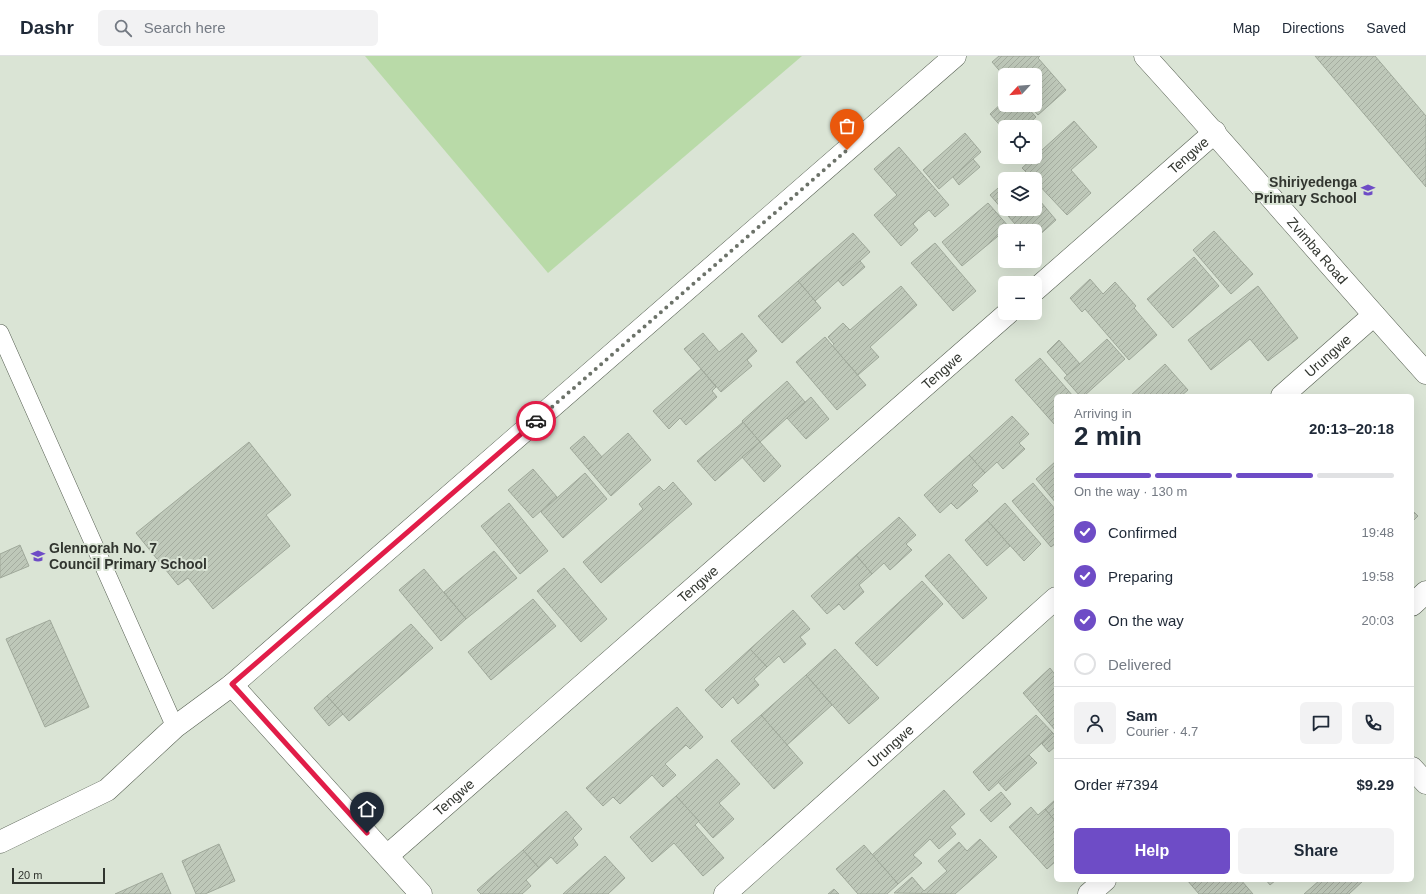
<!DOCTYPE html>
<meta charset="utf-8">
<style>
:root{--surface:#fff;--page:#f2f2f3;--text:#1f2937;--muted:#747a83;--line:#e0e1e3;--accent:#6e4cc6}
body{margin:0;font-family:Arial,sans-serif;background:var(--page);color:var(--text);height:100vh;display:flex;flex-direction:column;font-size:15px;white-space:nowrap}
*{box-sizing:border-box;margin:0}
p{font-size:13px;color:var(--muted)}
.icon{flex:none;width:22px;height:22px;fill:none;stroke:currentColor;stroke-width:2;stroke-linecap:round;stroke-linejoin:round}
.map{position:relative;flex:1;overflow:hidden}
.sheet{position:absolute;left:1054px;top:338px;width:360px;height:488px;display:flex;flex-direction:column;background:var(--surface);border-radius:6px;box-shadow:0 4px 16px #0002}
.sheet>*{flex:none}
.needle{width:26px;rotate:244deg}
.fabs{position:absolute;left:998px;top:12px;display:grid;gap:8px}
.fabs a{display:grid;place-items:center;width:44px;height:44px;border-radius:6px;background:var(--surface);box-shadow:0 4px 16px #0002;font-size:20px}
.scale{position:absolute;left:12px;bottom:10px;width:93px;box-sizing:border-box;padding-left:4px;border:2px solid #31352f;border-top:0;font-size:11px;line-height:14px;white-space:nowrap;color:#31352f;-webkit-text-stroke:3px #dae4d5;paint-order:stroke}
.pin{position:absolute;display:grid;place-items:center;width:34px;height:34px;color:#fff;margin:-41px -17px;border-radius:50% 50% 50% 0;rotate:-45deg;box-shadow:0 0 4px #0007}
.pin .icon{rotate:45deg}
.courier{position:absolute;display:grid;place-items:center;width:40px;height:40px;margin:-20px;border:3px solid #e11d48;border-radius:50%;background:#fff;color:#222;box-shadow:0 1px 5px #0007}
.head em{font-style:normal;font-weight:700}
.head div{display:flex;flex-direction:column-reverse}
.head{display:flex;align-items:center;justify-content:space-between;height:68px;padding:0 20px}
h1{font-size:26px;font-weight:700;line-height:30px}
.bar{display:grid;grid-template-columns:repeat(4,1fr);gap:6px 4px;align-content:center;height:48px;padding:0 20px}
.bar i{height:5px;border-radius:3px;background:var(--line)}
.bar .active{background:var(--accent)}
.bar p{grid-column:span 4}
.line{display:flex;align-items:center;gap:10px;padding:0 20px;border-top:1px solid var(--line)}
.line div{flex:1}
.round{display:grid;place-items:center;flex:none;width:42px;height:42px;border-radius:6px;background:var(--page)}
ol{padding:0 20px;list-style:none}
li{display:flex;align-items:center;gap:12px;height:44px}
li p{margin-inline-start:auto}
li .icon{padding:4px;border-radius:50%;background:var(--accent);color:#fff;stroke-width:4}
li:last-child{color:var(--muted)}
li i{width:22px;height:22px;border:2px solid var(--line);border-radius:50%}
.cta{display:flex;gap:8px;margin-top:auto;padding:8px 20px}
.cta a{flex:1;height:46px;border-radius:6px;background:var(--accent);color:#fff;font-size:16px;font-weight:700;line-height:46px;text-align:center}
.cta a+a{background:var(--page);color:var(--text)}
header{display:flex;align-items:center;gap:24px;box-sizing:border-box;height:56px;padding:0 20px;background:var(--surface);border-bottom:1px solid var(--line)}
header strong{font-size:19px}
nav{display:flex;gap:22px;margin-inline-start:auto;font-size:14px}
.search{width:280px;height:36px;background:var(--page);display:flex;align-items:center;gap:10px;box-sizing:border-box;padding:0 14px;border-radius:6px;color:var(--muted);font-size:15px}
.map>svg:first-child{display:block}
.grass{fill:#b9daa8}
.building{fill:url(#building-hatch);stroke:#9fa89a}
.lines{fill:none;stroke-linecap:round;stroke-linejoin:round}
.service-casing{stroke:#565f52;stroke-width:18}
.minor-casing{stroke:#565f52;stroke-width:23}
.tertiary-casing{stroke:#565f52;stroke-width:23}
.service{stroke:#fff;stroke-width:17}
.minor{stroke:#fff;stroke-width:22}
.tertiary{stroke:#fff;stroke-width:22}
.done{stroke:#6c7269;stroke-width:4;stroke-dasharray:0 7.2}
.route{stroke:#e11d48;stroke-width:5}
.labels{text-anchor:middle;stroke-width:4;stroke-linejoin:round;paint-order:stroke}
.street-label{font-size:14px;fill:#31352f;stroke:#dae4d5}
.poi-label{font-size:14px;font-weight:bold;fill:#31352f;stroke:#dae4d5;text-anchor:end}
</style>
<header>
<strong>Dashr</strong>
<div class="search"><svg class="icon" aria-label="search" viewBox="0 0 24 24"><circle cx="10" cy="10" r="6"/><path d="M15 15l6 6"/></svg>Search here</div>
<nav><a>Map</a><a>Directions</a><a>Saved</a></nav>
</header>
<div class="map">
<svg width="1426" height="838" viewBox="0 0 1426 838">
<defs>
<pattern id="building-hatch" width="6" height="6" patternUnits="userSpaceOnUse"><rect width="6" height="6" fill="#bec8b9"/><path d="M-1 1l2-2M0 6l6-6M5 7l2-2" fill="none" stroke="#a4ac9f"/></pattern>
</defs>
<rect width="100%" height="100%" fill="#dae4d5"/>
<!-- grass -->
<path class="grass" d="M365,0h437l-254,217z"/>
<!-- building -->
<g class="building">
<path d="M999,0h41l-2,2 28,32 -28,25 -9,-10h6v-30h-30v2l-13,-15z"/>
<path d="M1315,0h60l51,60v71z"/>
<path d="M1005,44v5h20l11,12 -11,10h-3l-5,-6 -7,6h-5v4l-15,-17z"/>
<path d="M1074,65l23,26 -26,23 20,23 -24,22 -32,-34v-2h-2l-11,-11z"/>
<path d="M965,77l16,19 -42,37 -16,-19z"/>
<path d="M899,91l50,58 -14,12 -6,-7 -11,9 -5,5 5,6 -17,16 -27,-31 23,-20 -23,-26z"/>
<path d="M973,103l7,8 -21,18 -6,-8z"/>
<path d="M1015,117l6,6h-13z"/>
<path d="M1005,126v27h30v-14l21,25 -21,19v-8h-14l-31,-36z"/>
<path d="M988,147l21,24 -47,39 -20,-24z"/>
<path d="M1214,175l39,43 -22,20 -38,-44z"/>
<path d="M853,177l17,19 -55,49 -17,-20z"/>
<path d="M935,187l41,48 -23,20 -42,-48z"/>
<path d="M1194,201l25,29 -46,42 -26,-29z"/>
<path d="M860,205l5,6 -22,19 -5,-6z"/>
<path d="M1090,223l13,15 12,-12 21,24 -2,2 23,27 -28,25 -44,-51 -3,3 -12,-14z"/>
<path d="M798,225l23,27 -39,35 -24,-27z"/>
<path d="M901,230l16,19 -47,42 9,10 -21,18 -26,-29 2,-2 -6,-7 15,-14 7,7z"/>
<path d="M1258,230l40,52 -30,23 -18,-22 -39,31 -23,-30z"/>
<path d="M703,277l16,19 23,-19 15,18 -10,9 5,6 -31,26 -37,-43z"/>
<path d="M825,281l41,48 -29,25 -41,-48z"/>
<path d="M1107,283l18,20 -41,37h-4l-16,-18z"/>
<path d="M1059,284l21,24 -13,11 -20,-23z"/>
<path d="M1040,302l33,38h-17v28l-1,1 -40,-45z"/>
<path d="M1165,308l23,26 -7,6h-51z"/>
<path d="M701,313l15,18 -4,4 5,6 -31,28 -6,-7 -11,11 -16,-18z"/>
<path d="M787,325l18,21 -45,40 -18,-21z"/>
<path d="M811,341l18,22 -23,20 -19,-21z"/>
<path d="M1012,360l17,18 -10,9 6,6 -22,20 -6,-7 -12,11 -16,-18z"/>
<path d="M743,366l17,20 -45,39 -18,-20z"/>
<path d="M628,377l23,27 -40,36 -23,-27z"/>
<path d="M584,380l18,21 -14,12 -18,-21z"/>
<path d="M249,386l42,53 -25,20 24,31 -77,63 -25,-31 -10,7 -42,-52z"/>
<path d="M760,386l21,24 -17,16 -22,-25z"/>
<path d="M969,399l16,18 -13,12 6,6 -21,18 -6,-6 -11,10 -16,-18z"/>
<path d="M1056,405v42l-20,-24z"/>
<path d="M533,413l24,28 -24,21 -25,-28z"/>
<path d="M585,417l22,26 -44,39 -22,-26z"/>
<path d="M673,426l19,22 -91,79 -18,-21 60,-53 -4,-5 20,-18 5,5z"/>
<path d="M1033,427l23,27v33l-5,4 -39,-46z"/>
<path d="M509,447l39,48 -28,23 -39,-48z"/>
<path d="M1005,447l36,41 -17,17 -37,-41z"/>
<path d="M1412,454l6,6 -6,6z"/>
<path d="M899,461l17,18 -10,9 6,6 -22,20 -6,-7 -12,11 -16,-19z"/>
<path d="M987,464l23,26 -23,20 -22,-26z"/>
<path d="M20,489l9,21 -29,12v-24z"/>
<path d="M494,495l23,27 -51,41 -22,-27z"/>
<path d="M949,498l38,44 -24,21 -38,-43z"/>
<path d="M856,499l16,19 -13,11 5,7 -20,18 -5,-6 -12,10 -16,-18z"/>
<path d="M564,512l43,51 -26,23 -44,-51z"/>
<path d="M424,513l42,50 -25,22 -42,-51z"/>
<path d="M922,525l21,23 -66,62 -22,-23z"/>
<path d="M533,543l23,27 -65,54 -23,-28z"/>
<path d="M793,554l17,19 -10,8 6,7 -22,19 -5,-7 -12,11 -17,-18z"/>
<path d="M50,564l39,87 -44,20 -39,-88z"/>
<path d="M411,568l22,24 -84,73 -22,-25z"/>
<path d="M750,593l17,18 -13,12 5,6 -21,19 -5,-7 -11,11 -17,-18z"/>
<path d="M835,593l44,49 -30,26 -43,-49z"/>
<path d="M1050,612l6,8v55l-33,-38z"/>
<path d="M806,619l26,30 -45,40 -26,-30z"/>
<path d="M327,640l16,18 -14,12 -15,-18z"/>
<path d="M677,651l26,30 -13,12 -4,-4 -21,19 11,11 -13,12 -11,-12 -32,29 -7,-7 -10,9 -17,-18z"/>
<path d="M761,659l42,48 -29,26 -43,-48z"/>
<path d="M1036,659l17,18 -64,58 -16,-19z"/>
<path d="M1053,677l3,4v9l-7,6 -7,-8z"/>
<path d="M1029,699l8,8 -31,28 -8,-9z"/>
<path d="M717,703l23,25 -21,19 15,16 -21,19 -37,-42z"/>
<path d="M944,734l21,24 -15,13 6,7 -17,15 -9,-10 -17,16 9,8 -24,21 -26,-29z"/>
<path d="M1001,736l10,12 -20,18 -11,-12z"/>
<path d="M676,740l23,25 -4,4 29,33 -21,18 -29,-33 -22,19 -22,-25z"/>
<path d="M1056,743v23l-11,-13z"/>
<path d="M1031,751l7,8 7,-6 11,13v8l-3,2 3,3v26l-9,8 -38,-42z"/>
<path d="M566,755l16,18 -9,9 5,7 -21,19 -6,-7 -12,11 -16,-18z"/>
<path d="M980,783l17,18 -42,37 -61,-1 18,-16 12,14 23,-20 -9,-10 21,-19 8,9z"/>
<path d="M219,788l16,37 -30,13h-9l-14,-33z"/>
<path d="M864,789l34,39 -11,10h-29l-22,-25z"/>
<path d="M523,794l16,18 -13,12 5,6 -9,8h-41l-4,-4z"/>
<path d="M605,800l20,22 -17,16h-45z"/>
<path d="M162,817l9,21h-56z"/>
<path d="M1187,824h54l12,14h-54z"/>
<path d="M1266,824h10l-6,5z"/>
<path d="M1320,824h44l-15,14h-45z"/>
<path d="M834,833l5,5h-11z"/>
</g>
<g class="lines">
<defs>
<path id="service" d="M0,277l175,394"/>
<g id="minor">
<path id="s1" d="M1035,234l180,-158"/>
<path id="s2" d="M1282,340l92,-81"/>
<path d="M1412,549l14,-13"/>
<path d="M232,629l189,209"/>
<path d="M1412,712l14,15"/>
<path d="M0,786l107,-52 68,-63 57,-42 723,-629"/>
<path id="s3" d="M387,800l621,-543"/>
<path id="s4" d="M725,838l331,-296"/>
<path d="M1089,838l16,-14"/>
</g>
<g id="tertiary">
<path id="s5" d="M1145,0c95,104 186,212 281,317"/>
</g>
</defs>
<!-- service casing -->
<use href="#service" class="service-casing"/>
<!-- minor casing -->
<use href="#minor" class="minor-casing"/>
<!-- tertiary casing -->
<use href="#tertiary" class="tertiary-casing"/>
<!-- service -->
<use href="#service" class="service"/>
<!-- minor -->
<use href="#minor" class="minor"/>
<!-- tertiary -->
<use href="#tertiary" class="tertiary"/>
</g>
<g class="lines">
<!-- done -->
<path class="done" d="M536,365l311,-271"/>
<!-- route -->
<path class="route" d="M367,777l-135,-149 304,-263"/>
</g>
<!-- icons -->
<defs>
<symbol id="school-bare" viewBox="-9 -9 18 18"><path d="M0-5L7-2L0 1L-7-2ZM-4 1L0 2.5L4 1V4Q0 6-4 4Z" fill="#6e4cc6" stroke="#dae4d5" stroke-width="2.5" paint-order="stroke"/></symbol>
</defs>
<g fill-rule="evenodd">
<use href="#school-bare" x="1358" y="124" width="20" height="20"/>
<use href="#school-bare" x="28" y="490" width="20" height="20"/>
</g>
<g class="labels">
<!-- street labels -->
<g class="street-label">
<text dy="5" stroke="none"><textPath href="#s1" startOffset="204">Tengwe</textPath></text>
<text dy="5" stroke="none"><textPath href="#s5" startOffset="260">Zvimba Road</textPath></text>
<text dy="5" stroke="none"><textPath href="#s2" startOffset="61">Urungwe</textPath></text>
<text dy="5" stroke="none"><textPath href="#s3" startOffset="737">Tengwe</textPath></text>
<text dy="5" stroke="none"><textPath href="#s3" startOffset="413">Tengwe</textPath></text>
<text dy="5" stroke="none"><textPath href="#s4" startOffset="222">Urungwe</textPath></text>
<text dy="5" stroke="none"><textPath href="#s3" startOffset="89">Tengwe</textPath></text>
</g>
<!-- poi labels -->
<g class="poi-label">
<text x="1357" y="131">Shiriyedenga<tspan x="1357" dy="16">Primary School</tspan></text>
<text x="49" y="497" text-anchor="start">Glennorah No. 7<tspan x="49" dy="16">Council Primary School</tspan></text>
</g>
</g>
</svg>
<div class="fabs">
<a><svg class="needle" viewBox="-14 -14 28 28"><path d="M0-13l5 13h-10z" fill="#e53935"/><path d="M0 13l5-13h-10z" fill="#747a83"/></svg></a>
<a><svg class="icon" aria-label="locate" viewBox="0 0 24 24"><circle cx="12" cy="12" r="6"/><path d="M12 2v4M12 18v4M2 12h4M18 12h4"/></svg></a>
<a><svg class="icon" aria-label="layers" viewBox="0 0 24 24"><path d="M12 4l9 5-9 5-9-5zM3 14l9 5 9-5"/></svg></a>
<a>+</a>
<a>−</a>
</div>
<div class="scale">20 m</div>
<div class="pin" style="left:847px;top:94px;background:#ea580c"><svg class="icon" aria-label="bag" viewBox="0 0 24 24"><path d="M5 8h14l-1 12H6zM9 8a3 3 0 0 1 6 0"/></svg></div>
<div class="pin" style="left:367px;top:777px;background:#1f2937"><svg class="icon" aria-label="home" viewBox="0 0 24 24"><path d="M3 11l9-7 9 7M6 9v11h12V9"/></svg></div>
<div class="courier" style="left:536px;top:365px"><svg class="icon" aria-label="car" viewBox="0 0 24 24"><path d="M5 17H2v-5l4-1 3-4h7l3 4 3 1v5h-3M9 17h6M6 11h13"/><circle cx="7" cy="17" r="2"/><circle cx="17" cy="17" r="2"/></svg></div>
<section class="sheet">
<div class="head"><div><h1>2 min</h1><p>Arriving in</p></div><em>20:13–20:18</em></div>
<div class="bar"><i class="active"></i><i class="active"></i><i class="active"></i><i></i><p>On the way · 130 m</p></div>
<ol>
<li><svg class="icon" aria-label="check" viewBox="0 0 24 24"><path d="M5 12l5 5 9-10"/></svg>Confirmed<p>19:48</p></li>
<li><svg class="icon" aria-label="check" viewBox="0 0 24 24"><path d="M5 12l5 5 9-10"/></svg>Preparing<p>19:58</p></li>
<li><svg class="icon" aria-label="check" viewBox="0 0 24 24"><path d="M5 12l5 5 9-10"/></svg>On the way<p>20:03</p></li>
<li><i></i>Delivered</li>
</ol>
<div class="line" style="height:72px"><a class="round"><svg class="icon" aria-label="person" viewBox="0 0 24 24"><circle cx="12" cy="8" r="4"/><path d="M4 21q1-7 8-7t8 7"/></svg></a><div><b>Sam</b><p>Courier · 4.7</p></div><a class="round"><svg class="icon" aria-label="chat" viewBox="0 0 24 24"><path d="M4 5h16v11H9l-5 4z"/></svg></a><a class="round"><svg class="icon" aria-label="phone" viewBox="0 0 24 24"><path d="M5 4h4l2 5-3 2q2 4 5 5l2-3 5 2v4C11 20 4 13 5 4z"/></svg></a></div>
<div class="line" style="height:52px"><div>Order #7394</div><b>$9.29</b></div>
<div class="cta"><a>Help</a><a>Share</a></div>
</section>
</div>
